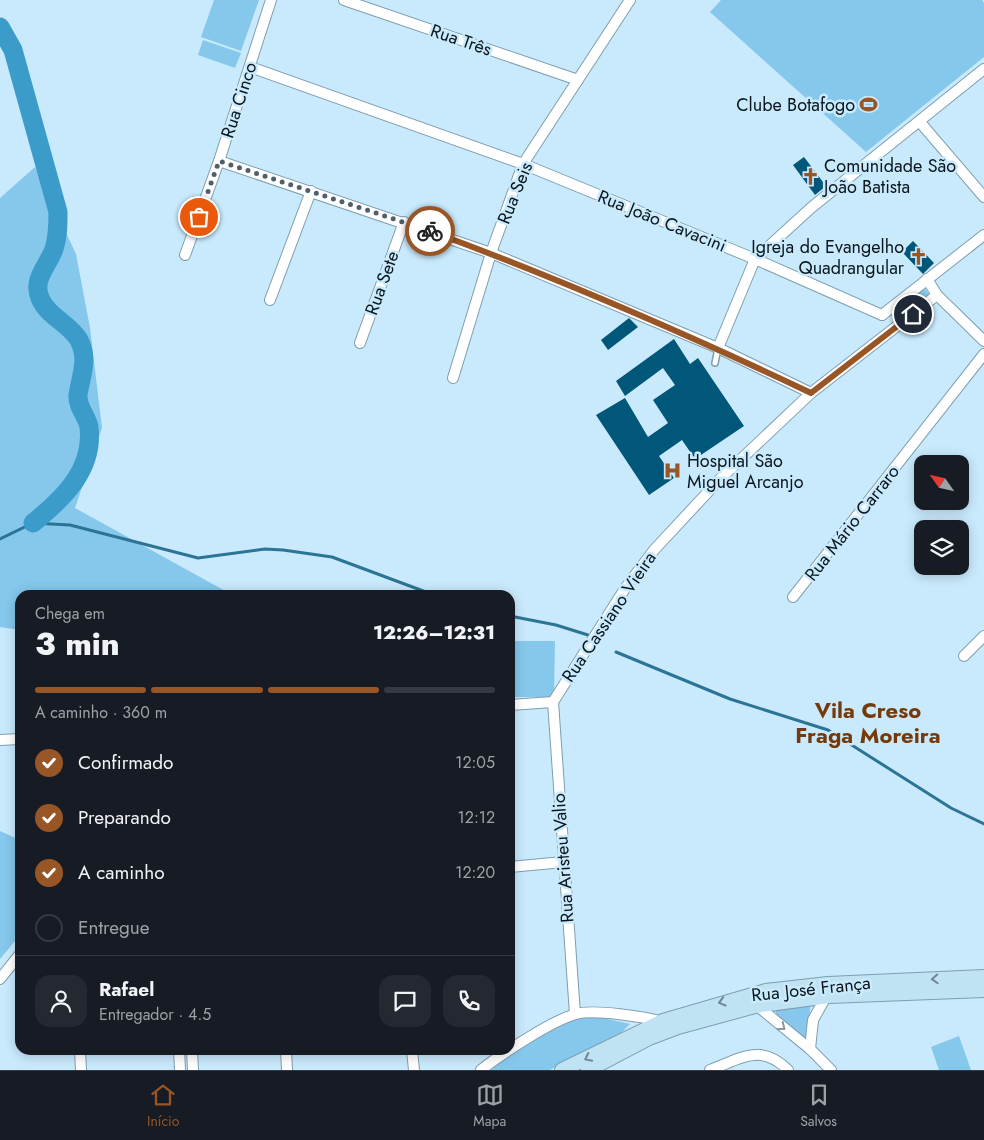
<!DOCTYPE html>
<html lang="pt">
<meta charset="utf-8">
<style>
:root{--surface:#171b24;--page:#242831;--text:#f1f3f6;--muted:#9ea1a6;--line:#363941;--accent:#985525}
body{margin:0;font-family:Jost,sans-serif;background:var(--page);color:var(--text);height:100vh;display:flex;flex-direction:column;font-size:19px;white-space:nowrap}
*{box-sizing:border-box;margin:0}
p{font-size:16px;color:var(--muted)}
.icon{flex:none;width:28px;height:28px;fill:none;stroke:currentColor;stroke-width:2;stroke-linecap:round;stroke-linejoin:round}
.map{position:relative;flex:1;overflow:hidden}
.details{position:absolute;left:15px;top:590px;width:500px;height:465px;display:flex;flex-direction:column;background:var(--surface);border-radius:15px;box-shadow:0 2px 12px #0003}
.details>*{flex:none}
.needle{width:32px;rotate:304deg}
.buttons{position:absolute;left:914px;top:455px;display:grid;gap:10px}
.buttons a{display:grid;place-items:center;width:55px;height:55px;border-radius:10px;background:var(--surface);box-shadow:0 2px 12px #0003;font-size:25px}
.pin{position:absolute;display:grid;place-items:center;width:42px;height:42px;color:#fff;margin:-21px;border:2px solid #fff;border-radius:50%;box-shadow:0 1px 5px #0007}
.courier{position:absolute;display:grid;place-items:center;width:50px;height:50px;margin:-25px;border:4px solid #985525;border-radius:50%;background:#fff;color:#222;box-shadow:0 1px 6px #0007}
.head em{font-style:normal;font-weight:800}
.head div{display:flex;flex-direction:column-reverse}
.head{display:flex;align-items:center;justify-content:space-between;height:85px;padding:0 20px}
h1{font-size:32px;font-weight:800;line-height:38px}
.bar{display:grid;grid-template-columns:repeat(4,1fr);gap:8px 5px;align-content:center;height:60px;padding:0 20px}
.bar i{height:6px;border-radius:4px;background:var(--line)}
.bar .on{background:var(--accent)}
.bar p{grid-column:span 4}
.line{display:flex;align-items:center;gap:12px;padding:0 20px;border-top:1px solid var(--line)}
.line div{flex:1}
.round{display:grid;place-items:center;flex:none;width:52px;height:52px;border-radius:15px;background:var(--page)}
ol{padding:0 20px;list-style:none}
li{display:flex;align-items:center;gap:15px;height:55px}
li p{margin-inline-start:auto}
li .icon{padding:5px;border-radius:50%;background:var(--accent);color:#fff;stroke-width:4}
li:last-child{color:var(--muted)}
li i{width:28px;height:28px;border:2px solid var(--line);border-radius:50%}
.dock{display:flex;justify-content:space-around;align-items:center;height:70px;border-top:1px solid var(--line);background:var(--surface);font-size:14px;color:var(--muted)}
.dock a{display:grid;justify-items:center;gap:2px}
.dock .on{color:var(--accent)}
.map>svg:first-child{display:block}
.green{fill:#85c8ec}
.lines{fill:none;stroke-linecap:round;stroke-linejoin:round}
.stream{stroke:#2c7496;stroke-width:3}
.river{stroke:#3b9cca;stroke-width:19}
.building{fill:#005779}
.lane-casing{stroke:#7f9eb0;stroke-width:8}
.street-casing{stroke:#7f9eb0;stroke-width:12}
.secondary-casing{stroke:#7f9eb0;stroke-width:16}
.lane{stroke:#fff;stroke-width:5}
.street{stroke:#fff;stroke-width:10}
.secondary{stroke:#bfe3f3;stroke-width:14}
.oneway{stroke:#6e8792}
.oneway2{stroke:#919699}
.done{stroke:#4d606b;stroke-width:5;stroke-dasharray:0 9}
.route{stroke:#985525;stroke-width:6}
.labels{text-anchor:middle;stroke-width:5;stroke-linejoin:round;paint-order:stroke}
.street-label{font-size:18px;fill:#0a161c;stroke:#c9eafd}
.poi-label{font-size:18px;fill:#0a161c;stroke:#c9eafd;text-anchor:end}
.district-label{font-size:22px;font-weight:bold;fill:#753a09;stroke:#c9eafd}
</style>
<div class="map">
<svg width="984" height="1070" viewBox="0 0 984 1070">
<rect width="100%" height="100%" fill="#c9eafd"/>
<!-- green -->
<g class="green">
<path d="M214,0h45l-18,51 -40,-14z"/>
<path d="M721,0h261l2,3v54l-118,95 -156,-140z"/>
<path d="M203,40l38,13 -6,15 -37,-13z"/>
<path d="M35,167l41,87 14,74 12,100 -27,80 154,85 -2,2h-207v35l-20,-3v-429z"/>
<path d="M923,286l9,12 -37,27 -4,-11z"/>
<path d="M510,641h45l-1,56h-44z"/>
<path d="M0,831l20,9v95l-20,24z"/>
<path d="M811,1002l-5,41 -30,-25v-12z"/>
<path d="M586,1017h13l31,7 -8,8 -72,38h-59c25,-22 63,-45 95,-53z"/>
<path d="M959,1036l12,34h-32l-8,-23z"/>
</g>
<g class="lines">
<!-- stream -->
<g class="stream">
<path d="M0,539l33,-16 37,2 128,33 67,-9 18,1 49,7 102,38"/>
<path d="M510,616l46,9 32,10"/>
<path d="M616,652l114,47 98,31 123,78 33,16"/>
</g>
<!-- river -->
<path class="river" d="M0,27l13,23 45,162c0,13 0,25 -4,37 -6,17 -22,30 -14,49 7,18 30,26 39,42 10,19 2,35 -1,55 -1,12 9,21 11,32 5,42 -25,71 -56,96"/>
</g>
<!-- building -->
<g class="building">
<path d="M804,157l22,29 -11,9 -22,-30z"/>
<path d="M913,241l21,22 -11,11 -21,-22z"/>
<path d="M629,318l9,9 -30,23 -7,-10z"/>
<path d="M674,339l16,25 8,-6 46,68 -49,33 -13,-19 -23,16 15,22 -25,17 -53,-80 29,-17 23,39 20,-14 -15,-23 22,-15 -12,-17 -38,28 -9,-15z"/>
</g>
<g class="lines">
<defs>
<path id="lane" d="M715,363l3,-15"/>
<g id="street">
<path d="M344,0l234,80"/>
<path d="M250,67l273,97 232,95 127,56"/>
<path d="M919,121l65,76"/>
<path d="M219,161l272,92 227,95 93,45"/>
<path d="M185,255l34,-94 52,-161"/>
<path d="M927,279l10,16 47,46"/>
<path d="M270,300l41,-109"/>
<path d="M882,315l102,-80"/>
<path d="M360,343l44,-121"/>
<path d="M718,348l37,-89 57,-52 172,-138"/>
<path d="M453,378l38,-125 32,-89 107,-164"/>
<path d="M793,597l191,-243"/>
<path d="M964,656l20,-20"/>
<path d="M553,702l73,-115 28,-37 67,-72 90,-85 126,-98"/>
<path d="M553,702l22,312"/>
<path d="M510,705l43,-3"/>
<path d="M0,740l20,-1"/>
<path d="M510,867l53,-5"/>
<path d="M0,979l20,-25"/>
<path d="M755,1004l55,45 21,21"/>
<path d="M810,1049l3,-29 15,-27"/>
<path d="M80,1050l1,20"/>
<path d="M179,1050l1,20"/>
<path d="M192,1050l1,20"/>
<path d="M286,1050l1,20"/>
<path d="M412,1050l2,20"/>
<path d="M481,1070c20,-16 72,-50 95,-56 18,-5 70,3 87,8"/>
<path d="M710,1070c32,-12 51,-27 78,0"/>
</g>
<g id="secondary">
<path d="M562,1070l101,-49 103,-30 62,-7 156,-7"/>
<path d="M588,1070l61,-32 29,-11 77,-21 74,-10 155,-6"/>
</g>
</defs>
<!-- lane casing -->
<use href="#lane" class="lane-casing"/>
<!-- street casing -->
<use href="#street" class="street-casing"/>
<!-- secondary casing -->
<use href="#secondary" class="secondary-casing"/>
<!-- lane -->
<use href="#lane" class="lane"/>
<!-- street -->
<use href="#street" class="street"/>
<!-- secondary -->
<use href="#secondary" class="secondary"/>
</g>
<!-- one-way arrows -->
<defs><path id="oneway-chevron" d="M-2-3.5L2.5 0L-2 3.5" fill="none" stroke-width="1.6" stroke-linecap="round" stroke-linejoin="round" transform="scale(1.25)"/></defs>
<g class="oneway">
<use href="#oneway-chevron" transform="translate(935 979) rotate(177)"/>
<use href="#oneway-chevron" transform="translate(722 1002) rotate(164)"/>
<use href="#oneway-chevron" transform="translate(588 1058) rotate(154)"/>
</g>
<use class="oneway2" href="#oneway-chevron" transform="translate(782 1027) rotate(38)"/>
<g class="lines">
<!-- done -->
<path class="done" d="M199,217l20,-56 211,70"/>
<!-- route -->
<path class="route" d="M430,231c130,48 257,103 381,162l102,-79"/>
</g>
<!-- icons -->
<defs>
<symbol id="stadium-bare" viewBox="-9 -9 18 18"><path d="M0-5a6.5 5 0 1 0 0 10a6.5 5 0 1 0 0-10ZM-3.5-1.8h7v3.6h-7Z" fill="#985525" stroke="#c9eafd" stroke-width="2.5" paint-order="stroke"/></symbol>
<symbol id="church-bare" viewBox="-9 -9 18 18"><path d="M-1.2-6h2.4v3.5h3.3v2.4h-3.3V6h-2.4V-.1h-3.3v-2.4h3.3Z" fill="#985525" stroke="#c9eafd" stroke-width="2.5" paint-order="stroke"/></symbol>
<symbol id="hospital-bare" viewBox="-9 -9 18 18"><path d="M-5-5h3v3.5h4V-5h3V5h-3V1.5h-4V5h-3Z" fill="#985525" stroke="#c9eafd" stroke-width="2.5" paint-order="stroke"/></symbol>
</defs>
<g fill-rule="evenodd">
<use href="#stadium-bare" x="856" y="92" width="25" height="25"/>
<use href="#church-bare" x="798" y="164" width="25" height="25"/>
<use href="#church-bare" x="906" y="244" width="25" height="25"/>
<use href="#hospital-bare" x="660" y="458" width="25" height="25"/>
</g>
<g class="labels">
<!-- street labels -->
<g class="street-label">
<text transform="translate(461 40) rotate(19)" y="6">Rua Três</text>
<text transform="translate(239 100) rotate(-72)" y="6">Rua Cinco</text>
<text transform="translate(515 193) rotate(-68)" y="6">Rua Seis</text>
<text transform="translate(662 221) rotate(22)" y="6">Rua João Cavacini</text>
<text transform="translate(382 283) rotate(-70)" y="6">Rua Sete</text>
<text transform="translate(852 523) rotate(-52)" y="6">Rua Mário Carraro</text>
<text transform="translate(609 617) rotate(-56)" y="6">Rua Cassiano Vieira</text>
<text transform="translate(563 858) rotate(-94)" y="6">Rua Aristeu Valio</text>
<text transform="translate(811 989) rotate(-6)" y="6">Rua José França</text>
</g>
<!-- poi labels -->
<g class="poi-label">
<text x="855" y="111">Clube Botafogo</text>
<text x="824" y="172" text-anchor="start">Comunidade São<tspan x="824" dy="21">João Batista</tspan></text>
<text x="904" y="253">Igreja do Evangelho<tspan x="904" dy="21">Quadrangular</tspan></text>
<text x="687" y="467" text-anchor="start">Hospital São<tspan x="687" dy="21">Miguel Arcanjo</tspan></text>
</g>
<!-- district labels -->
<g class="district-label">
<text x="868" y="718">Vila Creso<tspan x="868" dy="25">Fraga Moreira</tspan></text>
</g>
</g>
</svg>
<div class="buttons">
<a><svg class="needle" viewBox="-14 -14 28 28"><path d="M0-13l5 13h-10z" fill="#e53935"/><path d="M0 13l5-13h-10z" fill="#9ea1a6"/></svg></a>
<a><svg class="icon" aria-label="layers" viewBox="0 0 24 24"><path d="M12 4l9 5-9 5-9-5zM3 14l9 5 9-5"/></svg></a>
</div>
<div class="pin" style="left:199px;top:217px;background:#ea580c"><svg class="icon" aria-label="bag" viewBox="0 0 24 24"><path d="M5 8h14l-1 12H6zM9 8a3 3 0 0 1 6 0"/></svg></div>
<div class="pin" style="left:913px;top:314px;background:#1f2937"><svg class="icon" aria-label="home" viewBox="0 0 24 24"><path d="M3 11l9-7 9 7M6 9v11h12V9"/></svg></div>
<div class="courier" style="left:430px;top:231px"><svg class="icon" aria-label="bike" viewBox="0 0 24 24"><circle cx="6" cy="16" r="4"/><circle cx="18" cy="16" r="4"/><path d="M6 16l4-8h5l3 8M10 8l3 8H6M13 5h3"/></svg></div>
<section class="details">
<div class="head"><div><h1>3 min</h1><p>Chega em</p></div><em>12:26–12:31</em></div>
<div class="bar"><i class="on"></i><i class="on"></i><i class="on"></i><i></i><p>A caminho · 360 m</p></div>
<ol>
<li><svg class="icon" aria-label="check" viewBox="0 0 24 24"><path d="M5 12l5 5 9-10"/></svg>Confirmado<p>12:05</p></li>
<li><svg class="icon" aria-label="check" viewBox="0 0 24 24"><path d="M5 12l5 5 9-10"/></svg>Preparando<p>12:12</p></li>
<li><svg class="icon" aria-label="check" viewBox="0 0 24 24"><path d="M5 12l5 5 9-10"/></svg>A caminho<p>12:20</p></li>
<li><i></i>Entregue</li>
</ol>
<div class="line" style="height:90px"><a class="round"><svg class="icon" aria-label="person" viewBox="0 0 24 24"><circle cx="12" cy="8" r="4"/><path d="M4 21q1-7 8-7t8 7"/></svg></a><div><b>Rafael</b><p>Entregador · 4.5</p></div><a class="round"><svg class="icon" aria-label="chat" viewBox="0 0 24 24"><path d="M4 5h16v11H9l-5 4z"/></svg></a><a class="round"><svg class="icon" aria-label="phone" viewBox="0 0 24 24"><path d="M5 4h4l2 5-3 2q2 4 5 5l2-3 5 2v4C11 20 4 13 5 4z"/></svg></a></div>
</section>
</div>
<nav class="dock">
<a class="on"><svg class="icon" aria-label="home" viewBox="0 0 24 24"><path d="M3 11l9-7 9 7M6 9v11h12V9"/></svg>Início</a>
<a><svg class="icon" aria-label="map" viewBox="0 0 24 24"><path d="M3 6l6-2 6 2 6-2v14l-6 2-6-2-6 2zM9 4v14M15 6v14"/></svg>Mapa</a>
<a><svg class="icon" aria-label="saved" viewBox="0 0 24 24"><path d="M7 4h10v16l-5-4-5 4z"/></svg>Salvos</a>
</nav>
